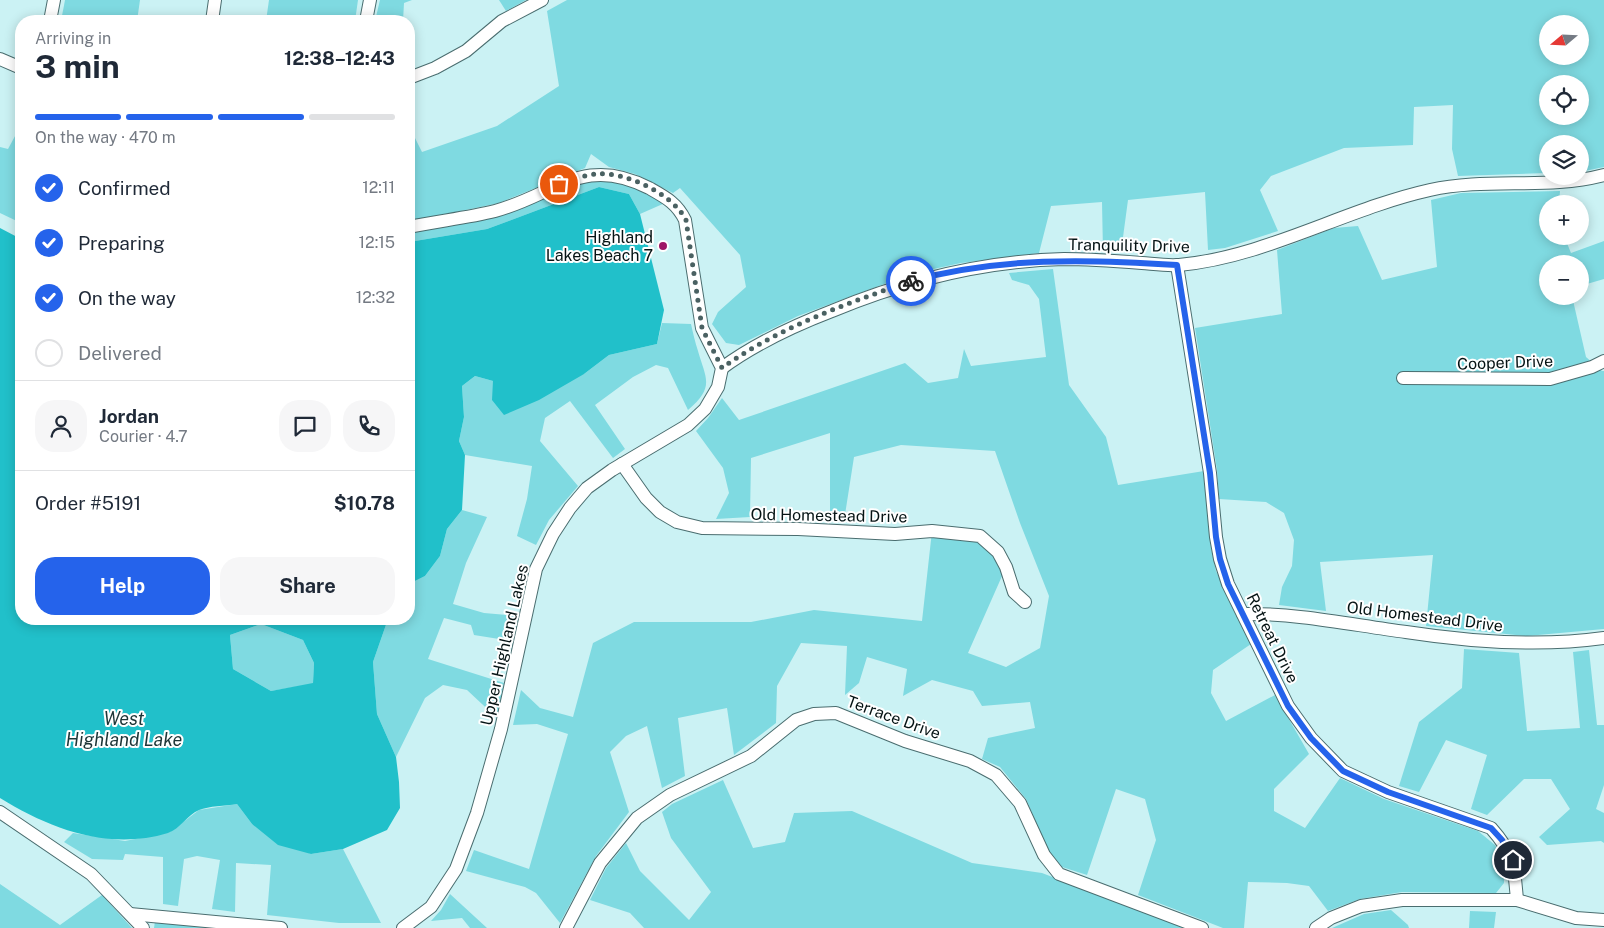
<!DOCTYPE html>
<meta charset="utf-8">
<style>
:root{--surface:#fff;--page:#f6f6f7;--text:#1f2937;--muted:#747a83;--line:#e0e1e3;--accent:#2563eb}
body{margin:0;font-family:"Public Sans",sans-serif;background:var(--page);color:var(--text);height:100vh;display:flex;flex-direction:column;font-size:19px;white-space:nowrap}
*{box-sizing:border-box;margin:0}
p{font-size:16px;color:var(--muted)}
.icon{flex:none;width:28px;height:28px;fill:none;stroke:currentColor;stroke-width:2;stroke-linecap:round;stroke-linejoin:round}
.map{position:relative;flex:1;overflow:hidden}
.panel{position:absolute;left:15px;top:15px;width:400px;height:610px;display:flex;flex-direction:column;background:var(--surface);border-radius:20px;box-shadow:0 2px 12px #0003}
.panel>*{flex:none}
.needle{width:32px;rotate:251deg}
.tools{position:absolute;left:1539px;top:15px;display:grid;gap:10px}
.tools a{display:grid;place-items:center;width:50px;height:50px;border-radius:50%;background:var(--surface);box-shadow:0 2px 12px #0003;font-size:25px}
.pin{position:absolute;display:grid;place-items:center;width:42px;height:42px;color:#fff;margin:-21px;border:2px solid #fff;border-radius:50%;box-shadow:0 1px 5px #0007}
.courier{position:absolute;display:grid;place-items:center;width:50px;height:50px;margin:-25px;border:4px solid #2563eb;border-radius:50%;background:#fff;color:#222;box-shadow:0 1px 6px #0007}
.headline em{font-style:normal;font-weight:700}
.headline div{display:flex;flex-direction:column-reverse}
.headline{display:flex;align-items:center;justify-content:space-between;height:85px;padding:0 20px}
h1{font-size:32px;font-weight:700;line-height:38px}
.bar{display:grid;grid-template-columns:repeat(4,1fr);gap:8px 5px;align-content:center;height:60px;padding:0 20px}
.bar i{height:6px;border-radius:4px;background:var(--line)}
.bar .active{background:var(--accent)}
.bar p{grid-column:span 4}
.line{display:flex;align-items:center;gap:12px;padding:0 20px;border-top:1px solid var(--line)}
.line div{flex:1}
.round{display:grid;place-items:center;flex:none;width:52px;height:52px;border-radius:20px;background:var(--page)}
ol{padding:0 20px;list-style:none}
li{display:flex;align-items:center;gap:15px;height:55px}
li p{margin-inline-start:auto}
li .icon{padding:5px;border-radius:50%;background:var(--accent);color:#fff;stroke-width:4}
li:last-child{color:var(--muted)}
li i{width:28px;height:28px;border:2px solid var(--line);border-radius:50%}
.cta{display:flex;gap:10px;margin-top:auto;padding:10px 20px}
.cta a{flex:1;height:58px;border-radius:20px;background:var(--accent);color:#fff;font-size:20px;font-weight:700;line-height:58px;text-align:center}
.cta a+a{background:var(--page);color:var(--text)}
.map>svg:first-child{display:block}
.green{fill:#7fdae1;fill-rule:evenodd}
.water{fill:#21c0ca;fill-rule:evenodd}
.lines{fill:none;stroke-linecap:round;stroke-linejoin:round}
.street-casing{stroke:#4a6d6f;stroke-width:14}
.street{stroke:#fff;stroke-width:12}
.done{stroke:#4a6162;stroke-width:5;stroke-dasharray:0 9}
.route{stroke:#2563eb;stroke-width:6}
.poi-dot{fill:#9e1665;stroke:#fff;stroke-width:2}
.labels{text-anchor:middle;stroke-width:4;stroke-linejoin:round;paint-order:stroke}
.poi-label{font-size:16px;fill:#051314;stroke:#fff;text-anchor:end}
.street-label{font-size:16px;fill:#051314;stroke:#fff}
.water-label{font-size:18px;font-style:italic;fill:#1e3638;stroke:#fff}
</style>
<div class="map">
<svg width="1604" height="928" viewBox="0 0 1604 928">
<rect width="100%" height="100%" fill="#cbf2f4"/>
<!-- green -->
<g class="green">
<path d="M65,0h75l-3,21h-76z"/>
<path d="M269,0h89l-3,21h-89z"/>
<path d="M380,0h32l-8,3 -1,18h-28z"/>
<path d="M499,0h27l-20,11z"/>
<path d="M567,0h1037v167l-24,5v-28h-32l-1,29 -89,3 -6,-27 1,-44 -39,2 -1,38 -69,3 -73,28 -11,14 18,41 -53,17 -17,2 -3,-58 -77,8 -7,52h-18l-1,-50 -51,4 -12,47 -78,10 -50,11 -113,42 -59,29 -13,-2 -14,-19 6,-12 28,-25 -6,-32 -60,-67 -7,5 -38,-19 -26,-7 -18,-13 -6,14 -86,35 -90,19v-96l13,26 75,-26 62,-40 -12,-75zM1548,24h32v32h-32zM1548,84h32v32h-32z"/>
<path d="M21,125v98l-21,-10v-66l8,2z"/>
<path d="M599,180l31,5 35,18 -25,11 -11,-20 -30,-7 -112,42 -78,13v-10l174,-50z"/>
<path d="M1560,191l-1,13h-11v32h16l7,17 33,-12v38l-24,7v-22h-32v32h24l14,61 16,14h2v258l-77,7 -101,-10 7,-71 -113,7 6,49 -47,-6 3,-18 10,-21 2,-26 -10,-27 -18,-11 -47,-3 -2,-29 -22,-142 87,-14 -5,-64 57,-22 24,-2 24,54 55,-13 -6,-67 30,-7z"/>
<path d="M1053,269l16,116 37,52 12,48 86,-14 7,77 5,23 35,73 -38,26 -2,23 15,28 49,-26 34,59 -35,35v22l31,17 35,-50 44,21 94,32 17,14 9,18v20l-8,10 -94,-1 -42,7 -32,12 -19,-25 -22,-3 -39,-1 -4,46h-21l-85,-33 18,-55 -11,-41 -29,-10 -29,86 -25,-8 -14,-17 -22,-51 -26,-32 -18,-8 6,-21 47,-10 -5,-26 -48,4 -9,-15 -41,-11 -29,16 4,-27 -40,-12 -8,26 -14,12 2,-49 -46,-3 -24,43 -1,37 -42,32 -7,-47 -49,10 7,58 -23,12 -15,-62 -21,10 -16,16 19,60 -33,44 -36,67 -24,-30 -11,-6 -59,-16 8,-21 55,19 39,-135 -31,-10 -24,1 8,-35 19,18 33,9 20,-74 41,-21h117l63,-12 108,11 10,-90 48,5 26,31 -38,86 38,14 34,-19 9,-52 -29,-73 -25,-72 -94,-6 -47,12 -10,64h-14v-88l-79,25 -1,59 -34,2 13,-26 -6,-25 -27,-37 12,-13 14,-20 17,22 166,-57 23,20 30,-5 6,-29 7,17 75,-9 -7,-58 -10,-14 -17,-5 -3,-7z"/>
<path d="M662,323l29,1c2,9 4,18 7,27 8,28 17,36 -10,59l-20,-42 -12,-3 -23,12 -38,28 30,44 -12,9 -43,-57 -25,17 -5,23 38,45 -29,34 -13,25 -19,-9 10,-37 5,-33 -67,-11 -6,-14 5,-24 -2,-31 13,-10 18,5 91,-7 25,-19 48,-11z"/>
<path d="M462,510l25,7 -21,46 -13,41 31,9 34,3 -6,25 -38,-6 -3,-10 -27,-7 -16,41 76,24 -7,35 -30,-28 -24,-5 -18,13 -29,59 -19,-43 -4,-52 15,-43h21v-35l16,-8 15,-20 7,-27z"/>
<path d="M261,624l42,16 11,23 -1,21 -42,7 -38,-22 -3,-34z"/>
<path d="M1464,649l55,4 8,78 53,-3 -7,-76 16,-2 8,75h7v60l-8,24 8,4v30l-3,-2 -54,4 -8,-8 31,-28 -19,-30h-27l-37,36 -16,-6 16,-54 -41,-15 -27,52 -20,-6 20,-64 43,-34z"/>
<path d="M723,780l30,68 32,-6 9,-29 58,-2 120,52 70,10 143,55h-541l-14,-15 -40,-13 16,-32 20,-25 14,28 49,49 22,-28 -40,-54 -9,-26 10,-8z"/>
<path d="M237,804l15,20 59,30 32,-5 38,74h-42l-72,-8 4,-50 -35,-2 -1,49 -23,-3 8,-49 -23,-4 -13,3 -6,47 -15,-2v-47l-38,-3 -2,6 -31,-1 -28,-17 9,-9 52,8 45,-9 29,-22z"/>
<path d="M0,884l60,41 42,-30 30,33h-132z"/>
<path d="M450,894l37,34h-17l-8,-10 -31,3 10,-11z"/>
<path d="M1391,910l17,15 1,3h-77l32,-14z"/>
<path d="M1470,911l26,1 -2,16h-25z"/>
<path d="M155,921l57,7h-58z"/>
</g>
<!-- water -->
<g class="water">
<path d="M599,187l30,7 11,20 24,96 -7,34 -48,11 -25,19 -45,26 -35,15 -12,-15 1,-19 -18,-5 -13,10 2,31 -5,24 6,14 -3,55 -15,19 -7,27 -15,20 -16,8v-342l78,-13z"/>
<path d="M0,228l21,11v380h367l-15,43 4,52 19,43 3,25 1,26 -13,22 -44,19 -32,5 -33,-9 -26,-21 -15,-20c-12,2 -28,2 -38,6 -12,5 -19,19 -31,23 -59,18 -118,-4 -168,-35zM261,624l42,16 11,23 -1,20 -42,8 -38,-22 -3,-34z"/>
</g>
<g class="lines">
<defs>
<g id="street">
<path d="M50,21l4,-21"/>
<path d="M212,21l3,-21"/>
<path d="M366,21l4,-21"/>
<path d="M0,59l21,9"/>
<path d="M409,78l26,-10 31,-17 36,-30 40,-21"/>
<path d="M1177,265l33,208 6,64 4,22 8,25 60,122 23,32 32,33 45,21 103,36c24,27 23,38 26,72"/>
<path d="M722,368c34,-25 71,-42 110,-57 75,-31 151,-50 232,-52 26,0 52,2 78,4 12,1 25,3 37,2 87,-8 166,-56 251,-75 58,-13 117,0 174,-15"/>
<path d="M1403,378l147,1 42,-12 12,-6"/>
<path d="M622,464l24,34 14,14 17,10 25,6 96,1 97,5 37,-3 48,5 18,16 8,15 8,25 11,10"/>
<path d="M1243,614c55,-1 109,11 163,18 65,10 133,15 198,6"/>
<path d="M0,812l91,62 52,54"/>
<path d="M130,914l151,14"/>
<path d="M403,928l28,-21 25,-38 21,-56 24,-84 35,-160 17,-35 17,-26 17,-20 25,-18 76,-45 17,-16 13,-22 4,-19 -20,-40 -17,-108c-8,-17 -20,-23 -36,-32 -66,-34 -94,7 -154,23 -28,7 -58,10 -86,16"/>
<path d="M566,928l34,-65 37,-45 33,-23 81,-39 45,-36 18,-6 22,-1 69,28 65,20 26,14 24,28 24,52 15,19 143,54"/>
<path d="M1316,928l15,-10 30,-12 41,-6h115l59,18 28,2"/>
</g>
</defs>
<!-- street casing -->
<use href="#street" class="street-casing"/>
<!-- street -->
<use href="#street" class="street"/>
</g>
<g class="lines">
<!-- done -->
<path class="done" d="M559,184c12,-4 25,-9 37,-10 29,-3 77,20 90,46l16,108 20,40c57,-41 124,-64 189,-87"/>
<!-- route -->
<path class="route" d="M911,281c88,-24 176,-22 266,-16l33,208 6,64 4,22 8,25 60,122 23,32 32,33 45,21 103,36 11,12 11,20"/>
</g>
<!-- markers -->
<circle class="poi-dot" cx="663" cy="246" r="5"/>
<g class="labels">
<!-- poi labels -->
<g class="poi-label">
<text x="653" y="243">Highland<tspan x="653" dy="18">Lakes Beach 7</tspan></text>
</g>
<!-- street labels -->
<g class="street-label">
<text transform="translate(1129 245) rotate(1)" y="6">Tranquility Drive</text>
<text transform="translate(1505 362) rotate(-2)" y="6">Cooper Drive</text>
<text transform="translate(829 515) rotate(1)" y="6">Old Homestead Drive</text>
<text transform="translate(1425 616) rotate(7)" y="6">Old Homestead Drive</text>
<text transform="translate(1273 638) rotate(64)" y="6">Retreat Drive</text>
<text transform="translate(504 645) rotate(-77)" y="6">Upper Highland Lakes</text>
<text transform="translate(894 717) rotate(20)" y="6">Terrace Drive</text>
</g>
<!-- water labels -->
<g class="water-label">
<text x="124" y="725">West<tspan x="124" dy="21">Highland Lake</tspan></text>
</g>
</g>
</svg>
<div class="tools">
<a><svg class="needle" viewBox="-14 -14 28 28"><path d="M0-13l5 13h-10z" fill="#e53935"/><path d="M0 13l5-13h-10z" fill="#747a83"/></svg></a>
<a><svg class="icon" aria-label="locate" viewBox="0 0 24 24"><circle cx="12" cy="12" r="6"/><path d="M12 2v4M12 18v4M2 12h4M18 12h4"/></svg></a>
<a><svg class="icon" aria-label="layers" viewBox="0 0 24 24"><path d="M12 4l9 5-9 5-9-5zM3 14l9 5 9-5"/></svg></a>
<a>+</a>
<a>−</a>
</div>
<div class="pin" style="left:559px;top:184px;background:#ea580c"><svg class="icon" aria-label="bag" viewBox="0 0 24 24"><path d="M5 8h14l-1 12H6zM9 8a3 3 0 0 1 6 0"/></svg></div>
<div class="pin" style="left:1513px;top:860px;background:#1f2937"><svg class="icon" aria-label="home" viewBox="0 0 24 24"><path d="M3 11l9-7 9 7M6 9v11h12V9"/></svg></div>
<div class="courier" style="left:911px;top:281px"><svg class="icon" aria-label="bike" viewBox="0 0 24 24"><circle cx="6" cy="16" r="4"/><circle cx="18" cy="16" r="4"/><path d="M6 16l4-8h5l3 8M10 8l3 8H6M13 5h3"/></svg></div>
<section class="panel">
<div class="headline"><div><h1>3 min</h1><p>Arriving in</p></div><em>12:38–12:43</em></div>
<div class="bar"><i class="active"></i><i class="active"></i><i class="active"></i><i></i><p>On the way · 470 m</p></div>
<ol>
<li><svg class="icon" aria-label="check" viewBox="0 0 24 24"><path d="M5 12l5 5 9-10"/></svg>Confirmed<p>12:11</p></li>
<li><svg class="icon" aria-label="check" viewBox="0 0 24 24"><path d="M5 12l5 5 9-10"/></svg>Preparing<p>12:15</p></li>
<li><svg class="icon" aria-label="check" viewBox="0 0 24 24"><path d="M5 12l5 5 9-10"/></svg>On the way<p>12:32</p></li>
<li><i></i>Delivered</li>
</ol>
<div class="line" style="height:90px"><a class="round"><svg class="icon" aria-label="person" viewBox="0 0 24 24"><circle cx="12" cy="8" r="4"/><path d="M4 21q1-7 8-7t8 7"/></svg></a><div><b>Jordan</b><p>Courier · 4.7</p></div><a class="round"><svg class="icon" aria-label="chat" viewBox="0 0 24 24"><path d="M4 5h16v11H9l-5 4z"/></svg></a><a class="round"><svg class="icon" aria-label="phone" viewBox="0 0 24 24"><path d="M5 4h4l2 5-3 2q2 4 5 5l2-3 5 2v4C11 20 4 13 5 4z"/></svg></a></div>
<div class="line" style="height:65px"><div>Order #5191</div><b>$10.78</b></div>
<div class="cta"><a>Help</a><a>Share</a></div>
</section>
</div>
